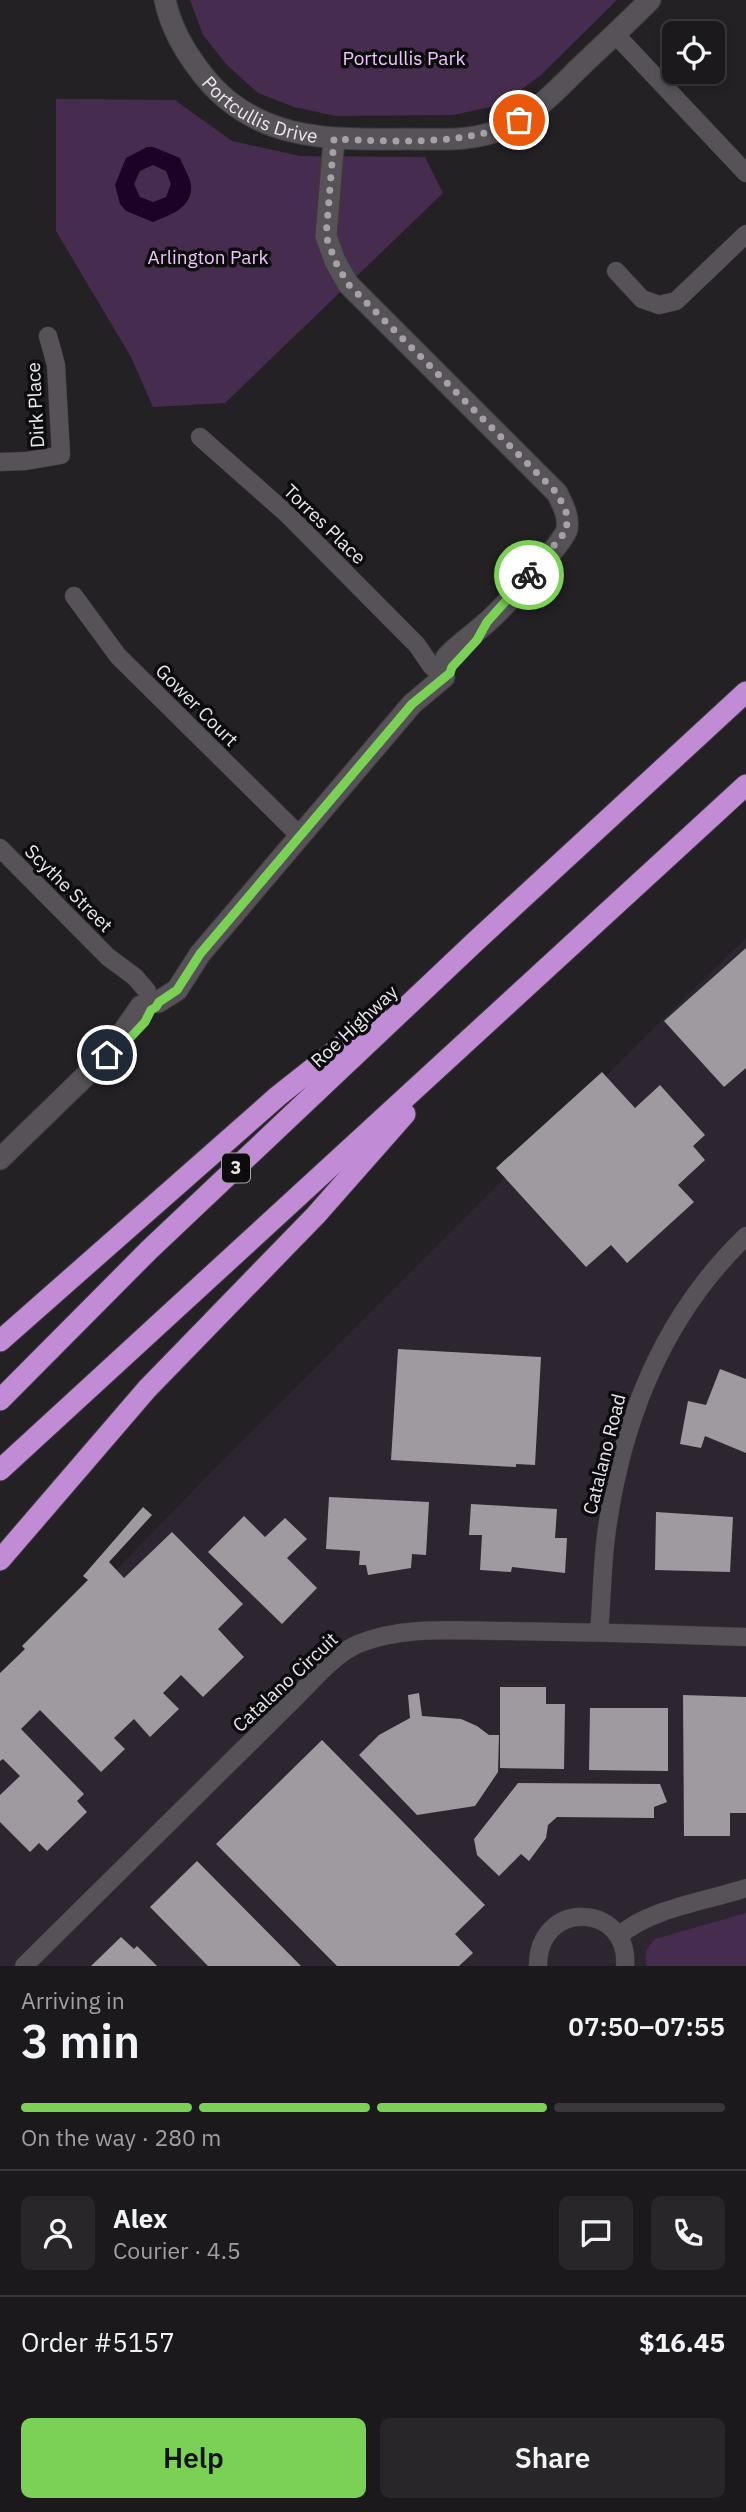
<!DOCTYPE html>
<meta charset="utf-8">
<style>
:root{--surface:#1b191c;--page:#282629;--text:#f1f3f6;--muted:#a0a0a3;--line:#39383b;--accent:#7bd155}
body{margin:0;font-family:"IBM Plex Sans",sans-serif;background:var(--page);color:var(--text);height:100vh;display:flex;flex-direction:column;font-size:26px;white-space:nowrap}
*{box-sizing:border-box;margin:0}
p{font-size:23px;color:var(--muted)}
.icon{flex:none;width:38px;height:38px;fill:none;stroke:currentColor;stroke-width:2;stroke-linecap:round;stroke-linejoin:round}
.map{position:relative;height:1966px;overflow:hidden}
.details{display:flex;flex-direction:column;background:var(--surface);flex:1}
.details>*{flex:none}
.fabs{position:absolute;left:662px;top:21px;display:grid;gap:14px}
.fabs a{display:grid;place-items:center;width:63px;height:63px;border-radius:10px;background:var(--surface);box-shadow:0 4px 10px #0003,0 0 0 2px var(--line);font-size:35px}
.pin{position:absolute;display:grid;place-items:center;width:60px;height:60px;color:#fff;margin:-30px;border:4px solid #fff;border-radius:50%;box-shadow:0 2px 7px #0007}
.courier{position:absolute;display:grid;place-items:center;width:70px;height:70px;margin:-35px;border:5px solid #7bd155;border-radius:50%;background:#fff;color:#222;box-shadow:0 2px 9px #0007}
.head em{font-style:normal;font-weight:600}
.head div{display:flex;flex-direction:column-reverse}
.head{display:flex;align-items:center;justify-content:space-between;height:119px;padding:0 21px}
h1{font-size:46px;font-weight:600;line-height:52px}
.bar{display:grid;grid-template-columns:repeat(4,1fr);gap:10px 7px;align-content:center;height:84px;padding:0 21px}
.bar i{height:9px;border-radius:5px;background:var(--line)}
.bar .on{background:var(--accent)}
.bar p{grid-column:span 4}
.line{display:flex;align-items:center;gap:18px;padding:0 21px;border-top:2px solid var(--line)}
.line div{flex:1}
.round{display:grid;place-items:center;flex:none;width:74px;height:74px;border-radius:10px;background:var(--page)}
.action{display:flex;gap:14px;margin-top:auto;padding:14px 21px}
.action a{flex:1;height:80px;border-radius:10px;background:var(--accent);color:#111;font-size:28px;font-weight:600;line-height:80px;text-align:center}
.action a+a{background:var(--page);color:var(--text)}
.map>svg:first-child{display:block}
.built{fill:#2d2630}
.green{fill:#462d4f}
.water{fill:#1c0225;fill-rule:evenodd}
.building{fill:#9e9aa0}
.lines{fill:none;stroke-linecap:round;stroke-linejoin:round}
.minor-casing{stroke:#3d3b3e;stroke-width:19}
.tertiary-casing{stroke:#3d3b3e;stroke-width:23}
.motorway-casing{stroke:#3d3b3e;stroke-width:23}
.minor{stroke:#565258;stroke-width:18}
.tertiary{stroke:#565258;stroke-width:21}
.motorway{stroke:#c28bd5;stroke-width:21}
.done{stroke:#a4a2a5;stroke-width:7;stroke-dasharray:0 12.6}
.route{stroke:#7bd155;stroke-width:9}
.labels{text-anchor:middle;stroke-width:7;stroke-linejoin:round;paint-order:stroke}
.shield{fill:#0c0b0d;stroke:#a7a5a8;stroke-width:2}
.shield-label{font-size:18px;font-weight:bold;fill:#e9e7ea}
.park-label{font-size:19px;fill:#edc5fb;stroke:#0c0b0d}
.street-label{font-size:19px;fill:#e9e7ea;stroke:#0c0b0d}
</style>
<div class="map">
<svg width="746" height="1966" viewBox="0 0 746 1966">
<rect width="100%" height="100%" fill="#242125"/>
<!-- built -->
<path class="built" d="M746,938v1028h-746v-277l223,-229 434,-435z"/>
<!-- green -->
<g class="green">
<path d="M190,0h427l-76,75 -41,30 -47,10 -117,1 -42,-9 -36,-14 -31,-28 -24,-30z"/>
<path d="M56,99l119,1 57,41 68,15 125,1 18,36 -218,210 -72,4 -22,-50 -75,-126z"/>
<path d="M746,1913v53h-99c-4,-12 0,-18 8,-27z"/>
</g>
<!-- water -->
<path class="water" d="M147,147h6l27,11c3,8 10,19 11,27 2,23 -21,30 -38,37l-27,-11 -6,-7 -5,-19 11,-27zM153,165l13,6 5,13 -5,13 -13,5 -13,-5 -6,-13 6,-13z"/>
<!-- building -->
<g class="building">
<path d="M746,948v120l-22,19 -60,-66z"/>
<path d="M602,1072l33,36 25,-23 45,50 -12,11 12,14 -27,25 16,17 -67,61 -16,-18 -25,22 -90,-99z"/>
<path d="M398,1349l143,8 -6,108 -19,-1v3l-125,-7z"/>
<path d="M720,1369l26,10v74l-41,-17 -4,12 -21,-4 8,-43 18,4z"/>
<path d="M329,1497l100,5 -3,53 -14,-1 -1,14 -43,7 -2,-10h-7l1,-14 -34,-2z"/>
<path d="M471,1504l86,5 -2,29h12l-2,35 -53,-6 -1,5 -31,-2 2,-35h-13z"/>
<path d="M143,1507l9,8 -43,47 15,16 48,-46 71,72 -25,25 26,28 -41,40 -22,-22 -18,18 16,16 -29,28 -16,-18 -20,19 11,11 -24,23 -61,-62 -19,19 63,65 -7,7 10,11 -40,39 -8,-8 -9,9 -30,-30v-27l20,-19 -17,-17 -3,2v-88l25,-24 -3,-3 66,-66 -5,-4z"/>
<path d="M656,1512l77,5 -3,55 -75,-2z"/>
<path d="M244,1516l21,21 20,-19 22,21 -20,19 30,30 -35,36 -74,-72z"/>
<path d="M500,1687h46v17h19l-1,65 -64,-1z"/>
<path d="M419,1693l3,23 39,3 16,7 12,9h10l-1,37 -23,34 -58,9 -58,-60 20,-20 31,-17 -2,-23z"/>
<path d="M683,1695l63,2v116h-16v23h-46z"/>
<path d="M590,1708h78v63l-79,-1z"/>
<path d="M322,1740l163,165 -30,29 18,19 -14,13h-122l-121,-122z"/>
<path d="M518,1783l142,1 7,18 -13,5v11l-97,-1 -9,8 -2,13 -17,23 -8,-7 -22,22 -22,-21 -3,-16z"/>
<path d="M197,1861l104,105h-93l-58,-59z"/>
<path d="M121,1937l13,12 3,-3 20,20h-66z"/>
</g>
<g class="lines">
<defs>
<g id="minor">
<path d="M615,34l131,139"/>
<path d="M616,271l26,28 17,6 17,-4 70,-67"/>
<path d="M200,437l87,77 130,131 15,22"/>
<path d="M0,462l26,-1 35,-6 -5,-90 -8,-29"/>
<path d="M74,596l44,60 182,180"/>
<path d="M0,848l108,109 27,20 12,14"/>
<path d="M599,1632c3,-32 3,-65 7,-96 15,-115 56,-219 140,-300"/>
<path d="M619,1936c29,-27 88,-35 127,-48"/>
<path d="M24,1966l273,-270c18,-18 38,-42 61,-52 46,-19 99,-13 148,-13 80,1 160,3 240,6"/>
<path d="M538,1966c0,-68 92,-63 87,0"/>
</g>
<g id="tertiary">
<path id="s1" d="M165,0c5,24 17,47 32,67 52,74 128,73 210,72 31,0 66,3 95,-10 30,-13 52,-36 75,-59 24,-23 49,-46 73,-70"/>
<path d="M334,139l-8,97 9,25 13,23 209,209c6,12 12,23 10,36 -3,14 -67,82 -81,94 -13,12 -28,21 -40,35"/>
<path d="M158,1002l19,-12 23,-36 100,-118 112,-132 32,-27"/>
<path d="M0,1159l107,-104 34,-49"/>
</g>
<g id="motorway">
<path d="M0,1341l278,-245 100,-79"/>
<path d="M0,1400l149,-150 327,-309 270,-249"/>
<path d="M0,1470l746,-685"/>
<path d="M0,1560l147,-171 169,-174 89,-101"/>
</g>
</defs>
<!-- minor casing -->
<use href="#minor" class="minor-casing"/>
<!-- tertiary casing -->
<use href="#tertiary" class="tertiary-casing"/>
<!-- motorway casing -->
<use href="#motorway" class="motorway-casing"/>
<!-- minor -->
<use href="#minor" class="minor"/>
<!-- tertiary -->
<use href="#tertiary" class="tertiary"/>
<!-- motorway -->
<use href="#motorway" class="motorway"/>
</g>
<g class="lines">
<!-- done -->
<path class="done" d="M519,120c-49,27 -129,21 -185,19l-8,97 9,25 13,23 209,209 9,18 1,19 -38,45"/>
<!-- route -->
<path class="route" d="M107,1055l21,-15 17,-18 6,-12 5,-3 3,-5 18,-12 23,-36 212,-250 38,-31 2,-6 25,-27 10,-18 42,-47"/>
</g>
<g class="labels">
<!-- shield labels -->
<rect class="shield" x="222" y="1153.5" width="28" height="29" rx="5"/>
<g class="shield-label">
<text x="236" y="1174">3</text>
</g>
<!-- park labels -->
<g class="park-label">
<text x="404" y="65">Portcullis Park</text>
<text x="208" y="264">Arlington Park</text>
</g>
<!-- street labels -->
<g class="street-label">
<text dy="7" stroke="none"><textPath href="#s1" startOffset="154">Portcullis Drive</textPath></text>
<text transform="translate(35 405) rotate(-93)" y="7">Dirk Place</text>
<text transform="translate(325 524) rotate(44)" y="7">Torres Place</text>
<text transform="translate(197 705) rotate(45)" y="7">Gower Court</text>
<text transform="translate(69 888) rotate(45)" y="7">Scythe Street</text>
<text transform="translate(354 1026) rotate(-43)" y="7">Roe Highway</text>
<text transform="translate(604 1454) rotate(-76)" y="7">Catalano Road</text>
<text transform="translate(285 1682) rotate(-43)" y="7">Catalano Circuit</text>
</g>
</g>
</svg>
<div class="fabs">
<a><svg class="icon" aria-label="locate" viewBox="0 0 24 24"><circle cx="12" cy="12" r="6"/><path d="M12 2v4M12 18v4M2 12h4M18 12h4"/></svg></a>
</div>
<div class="pin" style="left:519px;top:120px;background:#ea580c"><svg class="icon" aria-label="bag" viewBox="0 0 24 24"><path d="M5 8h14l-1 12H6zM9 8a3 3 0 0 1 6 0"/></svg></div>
<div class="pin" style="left:107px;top:1055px;background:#1f2937"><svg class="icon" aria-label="home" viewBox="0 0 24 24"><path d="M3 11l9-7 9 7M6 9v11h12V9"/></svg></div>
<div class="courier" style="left:529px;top:575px"><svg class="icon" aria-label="bike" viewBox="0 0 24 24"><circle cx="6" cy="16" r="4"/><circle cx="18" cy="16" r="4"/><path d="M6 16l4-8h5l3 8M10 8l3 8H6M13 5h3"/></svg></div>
</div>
<section class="details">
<div class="head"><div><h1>3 min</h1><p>Arriving in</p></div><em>07:50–07:55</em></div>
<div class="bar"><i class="on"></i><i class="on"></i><i class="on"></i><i></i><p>On the way · 280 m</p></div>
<div class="line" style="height:126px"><a class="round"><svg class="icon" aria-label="person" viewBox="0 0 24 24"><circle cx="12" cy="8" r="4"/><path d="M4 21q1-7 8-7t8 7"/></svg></a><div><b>Alex</b><p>Courier · 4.5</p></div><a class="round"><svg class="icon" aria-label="chat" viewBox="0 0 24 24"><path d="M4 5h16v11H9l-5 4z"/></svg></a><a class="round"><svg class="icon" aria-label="phone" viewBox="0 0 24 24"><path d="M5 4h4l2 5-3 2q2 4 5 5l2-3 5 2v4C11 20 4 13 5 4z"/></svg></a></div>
<div class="line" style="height:91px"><div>Order #5157</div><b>$16.45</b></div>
<div class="action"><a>Help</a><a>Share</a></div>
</section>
